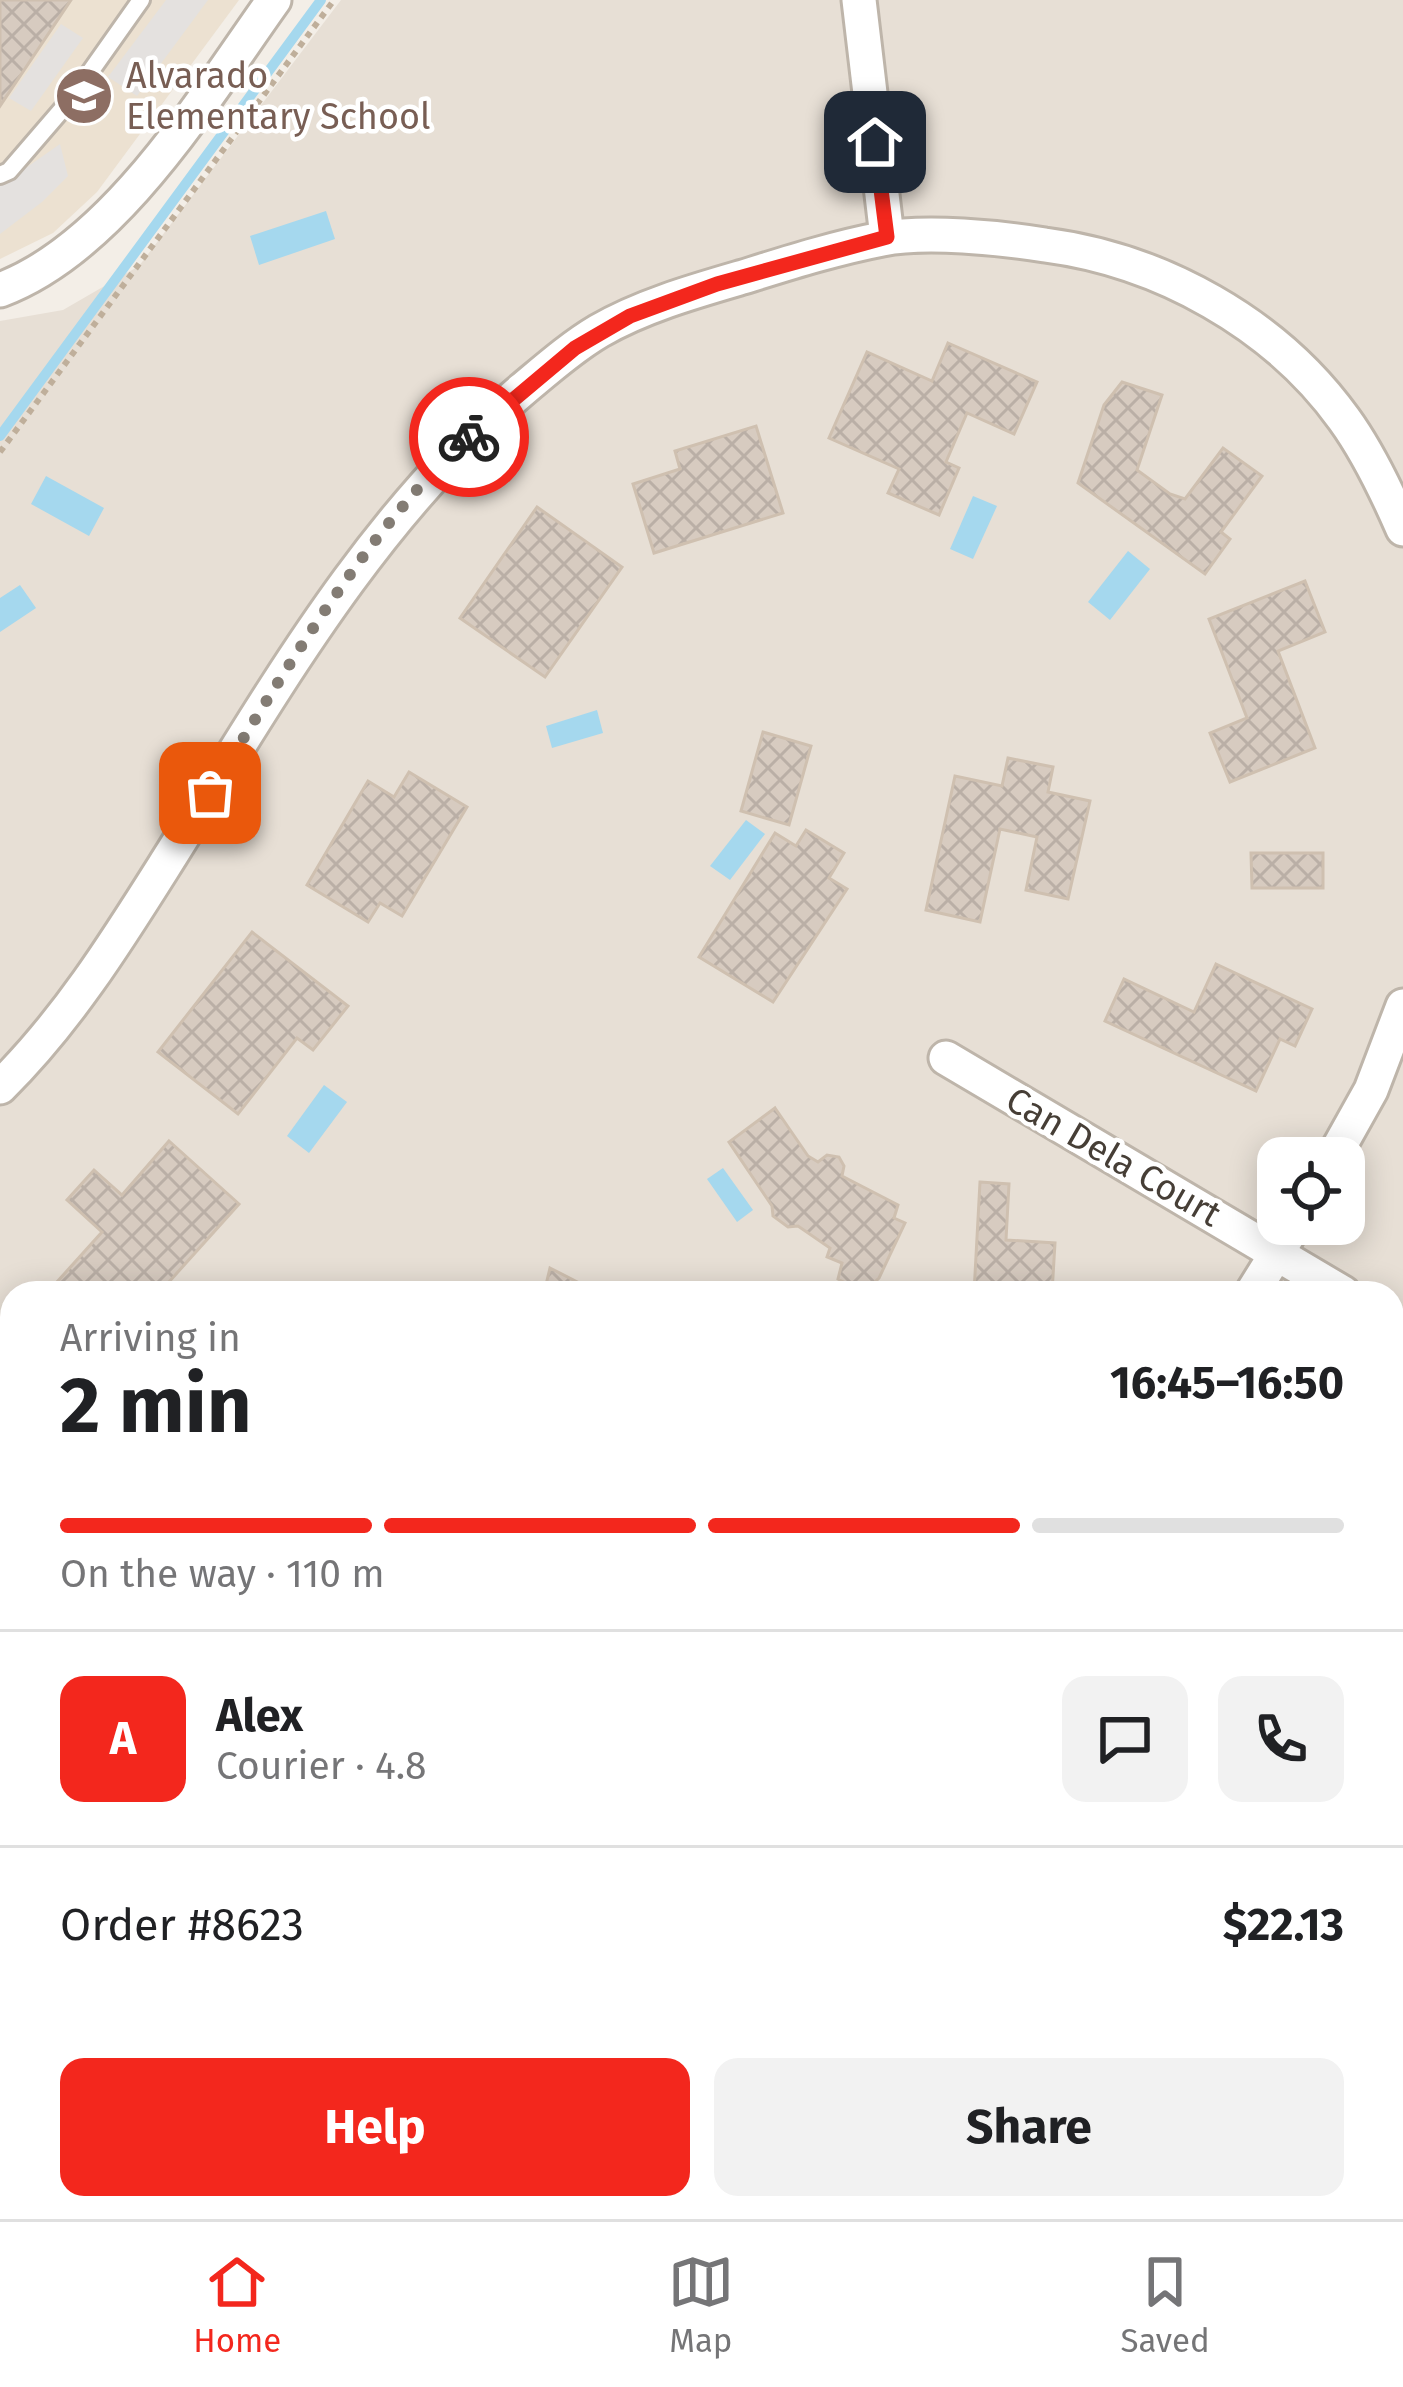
<!DOCTYPE html>
<meta charset="utf-8">
<style>
:root{--surface:#fff;--page:#f2f2f2;--text:#202124;--muted:#757577;--line:#e0e0e0;--accent:#f3271d}
body{margin:0;font-family:"Fira Sans",sans-serif;background:var(--page);color:var(--text);height:100vh;display:flex;flex-direction:column;font-size:45px;white-space:nowrap}
*{box-sizing:border-box;margin:0}
p{font-size:39px;color:var(--muted)}
.icon{flex:none;width:66px;height:66px;fill:none;stroke:currentColor;stroke-width:2;stroke-linecap:round;stroke-linejoin:round}
.map{position:relative;flex:1;overflow:hidden}
.sheet{position:absolute;left:0px;top:1281px;width:1404px;height:939px;display:flex;flex-direction:column;background:var(--surface);border-radius:36px 36px 0 0;box-shadow:0 6px 30px #0003}
.sheet>*{flex:none}
.fabs{position:absolute;left:1257px;top:1137px;display:grid;gap:24px}
.fabs a{display:grid;place-items:center;width:108px;height:108px;border-radius:24px;background:var(--surface);box-shadow:0 6px 30px #0003;font-size:60px}
.pin{position:absolute;display:grid;place-items:center;width:102px;height:102px;color:#fff;margin:-51px;border-radius:24px;box-shadow:0 6px 18px #0006}
.courier{position:absolute;display:grid;place-items:center;width:120px;height:120px;margin:-60px;border:9px solid #f3271d;border-radius:50%;background:#fff;color:#222;box-shadow:0 3px 15px #0007}
.head em{font-style:normal;font-weight:700}
.head div{display:flex;flex-direction:column-reverse}
.head{display:flex;align-items:center;justify-content:space-between;height:204px;padding:0 60px}
h1{font-size:78px;font-weight:700;line-height:90px}
.bar{display:grid;grid-template-columns:repeat(4,1fr);gap:18px 12px;align-content:center;height:144px;padding:0 60px}
.bar i{height:15px;border-radius:9px;background:var(--line)}
.bar .current{background:var(--accent)}
.bar p{grid-column:span 4}
.line{display:flex;align-items:center;gap:30px;padding:0 60px;border-top:3px solid var(--line)}
.line div{flex:1}
.round{display:grid;place-items:center;flex:none;width:126px;height:126px;border-radius:24px;background:var(--page)}
.cta{display:flex;gap:24px;margin-top:auto;padding:24px 60px}
.cta a{flex:1;height:138px;border-radius:24px;background:var(--accent);color:#fff;font-size:48px;font-weight:700;line-height:138px;text-align:center}
.cta a+a{background:var(--page);color:var(--text)}
.tabs{display:flex;justify-content:space-around;align-items:center;height:168px;border-top:3px solid var(--line);background:var(--surface);font-size:33px;color:var(--muted)}
.tabs a{display:grid;justify-items:center;gap:6px}
.tabs .current{color:var(--accent)}
.map>svg:first-child{display:block}
.residential{fill:#e7dfd5;fill-rule:evenodd}
.education{fill:#ece1d1}
.parking{fill:#e4e1df}
.water{fill:#a5d8ee}
.lines{fill:none;stroke-linecap:round;stroke-linejoin:round}
.stream{stroke:#a5d8ee;stroke-width:10}
.building{fill:url(#building-cross-hatch);stroke:#cfc0b0;stroke-width:3}
.lane-casing{stroke:#beb5aa;stroke-width:22}
.street-casing{stroke:#beb5aa;stroke-width:39}
.path{stroke:#bfaf9b;stroke-width:6;stroke-dasharray:6 6;stroke-linecap:butt}
.lane{stroke:#fff;stroke-width:16}
.street{stroke:#fff;stroke-width:33}
.done{stroke:#837c74;stroke-width:12;stroke-dasharray:0 21.6}
.route{stroke:#f3271d;stroke-width:15}
.labels{text-anchor:middle;stroke-width:9;stroke-linejoin:round;paint-order:stroke}
.education-label{font-size:36px;fill:#785e54;stroke:#fff;text-anchor:start}
.street-label{font-size:36px;fill:#463e36;stroke:#fff}
</style>
<div class="map">
<svg width="1403" height="2219" viewBox="0 0 1403 2219">
<defs>
<pattern id="building-cross-hatch" width="8" height="8" patternUnits="userSpaceOnUse" patternTransform="scale(3)"><rect width="8" height="8" fill="#d7cbc0"/><path d="M0 0l8 8M0 8l8-8" fill="none" stroke="#baafa6"/></pattern>
</defs>
<rect width="100%" height="100%" fill="#f3eee7"/>
<!-- residential -->
<path class="residential" d="M341,0h1062v2219h-1403v-1898l63,-11 76,-44zM1278,1158h66v66h-66zM12,1293h1380v915h-1380z"/>
<!-- education -->
<path class="education" d="M0,0h239l-142,192 -44,41 -53,26z"/>
<!-- parking -->
<g class="parking">
<path d="M166,0h42l-71,96 -29,-19z"/>
<path d="M61,24l22,14 -52,73 -22,-13z"/>
<path d="M60,144l8,32 -26,26 -42,32v-48z"/>
</g>
<!-- water -->
<g class="water">
<path d="M326,211l9,28 -76,26 -9,-29z"/>
<path d="M46,476l58,32 -15,28 -58,-32z"/>
<path d="M973,496l24,10 -24,53 -23,-10z"/>
<path d="M1128,551l22,18 -40,51 -22,-18z"/>
<path d="M20,585l16,23 -36,24v-34z"/>
<path d="M597,710l6,23 -51,15 -6,-22z"/>
<path d="M746,820l19,14 -35,46 -20,-14z"/>
<path d="M324,1085l23,17 -38,51 -22,-17z"/>
<path d="M723,1168l30,42 -16,12 -30,-43z"/>
</g>
<g class="lines">
<!-- stream -->
<path class="stream" d="M0,436l321,-436"/>
</g>
<!-- building -->
<g class="building">
<path d="M0,0h71l-71,106z"/>
<path d="M948,343l89,39 -23,52 -47,-21 -21,49 13,6 -20,47 -51,-22 11,-24 -70,-31 38,-86 65,29z"/>
<path d="M1122,382l40,13 -25,75 33,24 15,5 38,-51 39,28 -41,56 9,7 -25,35 -127,-91 26,-78z"/>
<path d="M756,426l27,87 -129,40 -21,-69 47,-15 -5,-18z"/>
<path d="M537,507l85,60 -77,110 -85,-59z"/>
<path d="M1305,581l20,51 -47,19 37,97 -85,34 -20,-49 37,-15 -38,-99z"/>
<path d="M763,732l48,14 -22,79 -48,-14z"/>
<path d="M1008,758l45,9 -5,25 42,9 -22,98 -42,-9 11,-53 -37,-8 -20,93 -54,-12 29,-134 47,10z"/>
<path d="M409,772l58,35 -65,109 -22,-13 -12,19 -61,-37 61,-104 26,16z"/>
<path d="M806,830l38,23 -15,25 18,11 -74,113 -74,-45 76,-124 21,13z"/>
<path d="M1251,853h72v35h-71z"/>
<path d="M252,932l96,74 -35,44 -16,-12 -59,76 -80,-62z"/>
<path d="M1216,964l96,45 -17,37 -15,-7 -24,52 -151,-70 19,-42 70,33z"/>
<path d="M775,1108l33,48 10,6 9,-7 12,2 5,9 -2,10 56,29 -4,13 11,5 -26,55 -12,11 -9,1 -20,-11 4,-16 -15,-6 3,-9 -32,-22 -10,1 -15,-11 -1,-10 -43,-64z"/>
<path d="M169,1141l70,63 -80,89h-112l55,-61 -35,-32 27,-30 28,25z"/>
<path d="M980,1182l29,2 -3,56 49,3 -3,50h-78z"/>
<path d="M550,1268l41,21 1,4h-48z"/>
<path d="M12,1913v41l-12,-12v-17z"/>
</g>
<g class="lines">
<defs>
<path id="lane" d="M0,175l9,-4 62,-72 70,-99"/>
<g id="street">
<path d="M859,0l28,237"/>
<path d="M0,290c115,-43 204,-192 274,-290"/>
<path d="M946,1058l397,235"/>
<path d="M0,1087c69,-68 120,-151 171,-232 103,-165 201,-339 352,-466 24,-20 49,-42 76,-58 43,-25 96,-40 144,-54 45,-14 92,-29 139,-38 44,-9 118,-1 163,6 115,15 230,78 299,174 24,33 43,73 59,110"/>
<path d="M1333,1158l38,-68 32,-84"/>
<path d="M1252,1293l43,-69"/>
<path d="M1392,1324l11,7"/>
<path d="M1392,2136l11,3"/>
<path d="M1392,2174l11,11"/>
<path d="M646,2219l10,-11"/>
</g>
</defs>
<!-- lane casing -->
<use href="#lane" class="lane-casing"/>
<!-- street casing -->
<use href="#street" class="street-casing"/>
<!-- path -->
<path class="path" d="M0,452l334,-452"/>
<!-- lane -->
<use href="#lane" class="lane"/>
<!-- street -->
<use href="#street" class="street"/>
</g>
<g class="lines">
<!-- done -->
<path class="done" d="M210,793c72,-117 157,-264 259,-356"/>
<!-- route -->
<path class="route" d="M469,437l106,-89 55,-32 87,-32 170,-47 -12,-95"/>
</g>
<!-- icons -->
<defs>
<symbol id="school-disc" viewBox="-11 -11 22 22"><circle r="9.5" fill="#8d6e63" stroke="#fff"/><path d="M0-5L7-2L0 1L-7-2ZM-4 1L0 2.5L4 1V4Q0 6-4 4Z" fill="#fff"/></symbol>
</defs>
<g fill-rule="evenodd">
<use href="#school-disc" x="51" y="63" width="66" height="66"/>
</g>
<g class="labels">
<!-- education labels -->
<g class="education-label">
<text x="126" y="88">Alvarado<tspan x="126" dy="41">Elementary School</tspan></text>
</g>
<!-- street labels -->
<g class="street-label">
<text transform="translate(1114 1156) rotate(30)" y="13">Can Dela Court</text>
</g>
</g>
</svg>
<div class="fabs">
<a><svg class="icon" aria-label="locate" viewBox="0 0 24 24"><circle cx="12" cy="12" r="6"/><path d="M12 2v4M12 18v4M2 12h4M18 12h4"/></svg></a>
</div>
<div class="pin" style="left:210px;top:793px;background:#ea580c"><svg class="icon" aria-label="bag" viewBox="0 0 24 24"><path d="M5 8h14l-1 12H6zM9 8a3 3 0 0 1 6 0"/></svg></div>
<div class="pin" style="left:875px;top:142px;background:#1f2937"><svg class="icon" aria-label="home" viewBox="0 0 24 24"><path d="M3 11l9-7 9 7M6 9v11h12V9"/></svg></div>
<div class="courier" style="left:469px;top:437px"><svg class="icon" aria-label="bike" viewBox="0 0 24 24"><circle cx="6" cy="16" r="4"/><circle cx="18" cy="16" r="4"/><path d="M6 16l4-8h5l3 8M10 8l3 8H6M13 5h3"/></svg></div>
<section class="sheet">
<div class="head"><div><h1>2 min</h1><p>Arriving in</p></div><em>16:45–16:50</em></div>
<div class="bar"><i class="current"></i><i class="current"></i><i class="current"></i><i></i><p>On the way · 110 m</p></div>
<div class="line" style="height:216px"><b class="round" style="background:var(--accent);color:#fff">A</b><div><b>Alex</b><p>Courier · 4.8</p></div><a class="round"><svg class="icon" aria-label="chat" viewBox="0 0 24 24"><path d="M4 5h16v11H9l-5 4z"/></svg></a><a class="round"><svg class="icon" aria-label="phone" viewBox="0 0 24 24"><path d="M5 4h4l2 5-3 2q2 4 5 5l2-3 5 2v4C11 20 4 13 5 4z"/></svg></a></div>
<div class="line" style="height:156px"><div>Order #8623</div><b>$22.13</b></div>
<div class="cta"><a>Help</a><a>Share</a></div>
</section>
</div>
<nav class="tabs">
<a class="current"><svg class="icon" aria-label="home" viewBox="0 0 24 24"><path d="M3 11l9-7 9 7M6 9v11h12V9"/></svg>Home</a>
<a><svg class="icon" aria-label="map" viewBox="0 0 24 24"><path d="M3 6l6-2 6 2 6-2v14l-6 2-6-2-6 2zM9 4v14M15 6v14"/></svg>Map</a>
<a><svg class="icon" aria-label="saved" viewBox="0 0 24 24"><path d="M7 4h10v16l-5-4-5 4z"/></svg>Saved</a>
</nav>
